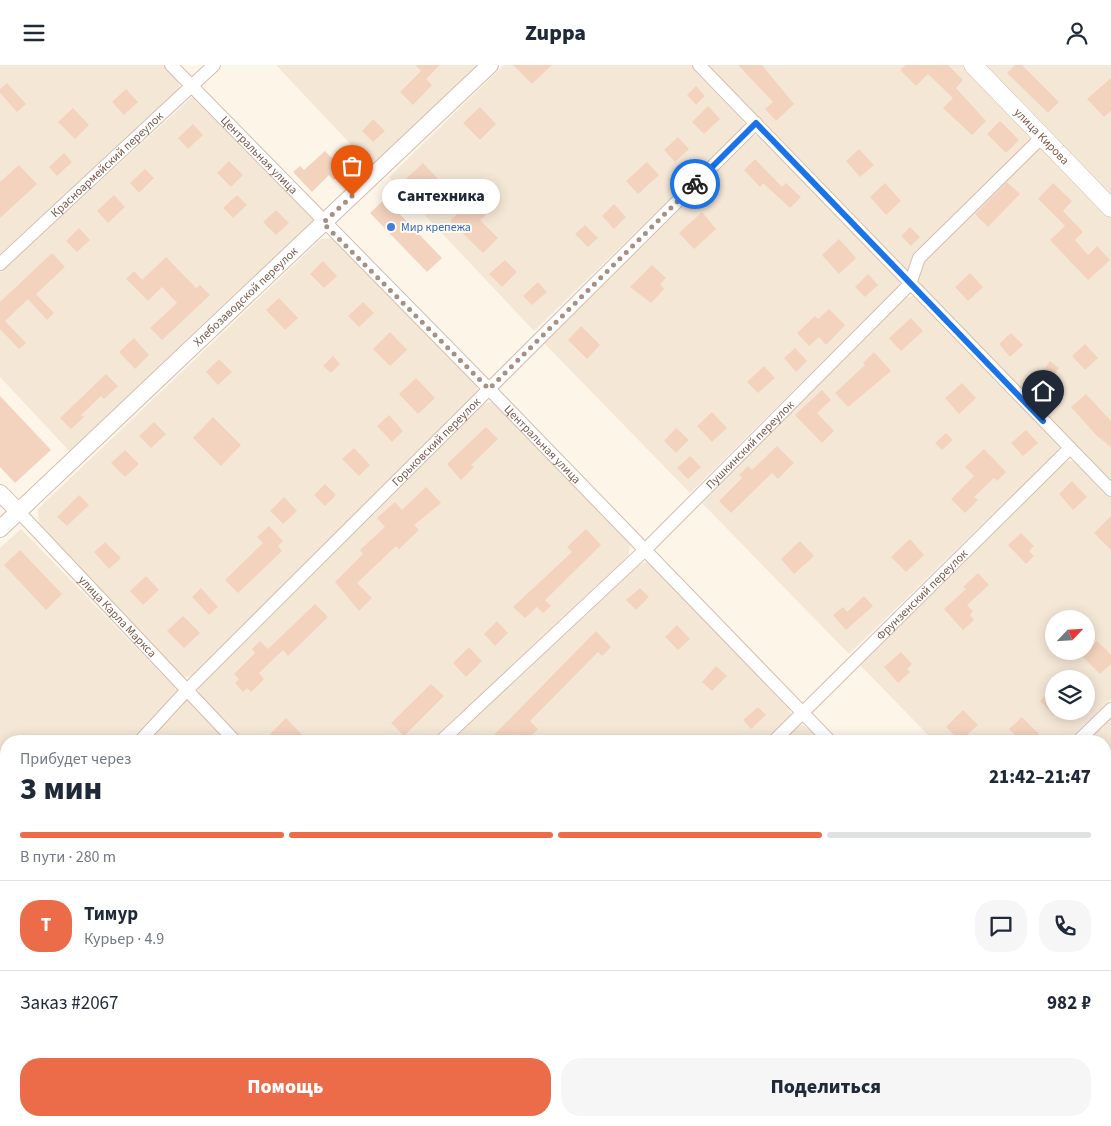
<!DOCTYPE html>
<html lang="ru">
<meta charset="utf-8">
<style>
:root{--surface:#fff;--page:#f6f6f7;--text:#1f2937;--muted:#747a83;--line:#e0e1e3;--accent:#ec6b48}
body{margin:0;font-family:"Source Sans 3",sans-serif;background:var(--page);color:var(--text);height:100vh;display:flex;flex-direction:column;font-size:19px;white-space:nowrap}
*{box-sizing:border-box;margin:0}
p{font-size:16px;color:var(--muted)}
.icon{flex:none;width:28px;height:28px;fill:none;stroke:currentColor;stroke-width:2;stroke-linecap:round;stroke-linejoin:round}
.map{position:relative;flex:1;overflow:hidden}
.sheet{position:absolute;left:0px;top:670px;width:1111px;height:391px;display:flex;flex-direction:column;background:var(--surface);border-radius:20px 20px 0 0;box-shadow:0 2px 12px #0003}
.sheet>*{flex:none}
.needle{width:32px;rotate:65deg}
.tools{position:absolute;left:1045px;top:545px;display:grid;gap:10px}
.tools a{display:grid;place-items:center;width:50px;height:50px;border-radius:50%;background:var(--surface);box-shadow:0 2px 12px #0003;font-size:25px}
.pin{position:absolute;display:grid;place-items:center;width:42px;height:42px;color:#fff;margin:-51px -21px;border-radius:50% 50% 50% 0;rotate:-45deg;box-shadow:0 0 5px #0007}
.pin .icon{rotate:45deg}
.courier{position:absolute;display:grid;place-items:center;width:50px;height:50px;margin:-25px;border:4px solid #1a73e8;border-radius:50%;background:#fff;color:#222;box-shadow:0 1px 6px #0007}
.bubble{position:absolute;height:35px;border-radius:18px;background:var(--surface);box-shadow:0 2px 12px #0003;font-size:16px;font-weight:800;line-height:35px;text-align:center}
.headline em{font-style:normal;font-weight:800}
.headline div{display:flex;flex-direction:column-reverse}
.headline{display:flex;align-items:center;justify-content:space-between;height:85px;padding:0 20px}
h1{font-size:32px;font-weight:800;line-height:38px}
.bar{display:grid;grid-template-columns:repeat(4,1fr);gap:8px 5px;align-content:center;height:60px;padding:0 20px}
.bar i{height:6px;border-radius:4px;background:var(--line)}
.bar .current{background:var(--accent)}
.bar p{grid-column:span 4}
.line{display:flex;align-items:center;gap:12px;padding:0 20px;border-top:1px solid var(--line)}
.line div{flex:1}
.round{display:grid;place-items:center;flex:none;width:52px;height:52px;border-radius:20px;background:var(--page)}
.action{display:flex;gap:10px;margin-top:auto;padding:10px 20px}
.action a{flex:1;height:58px;border-radius:20px;background:var(--accent);color:#fff;font-size:20px;font-weight:800;line-height:58px;text-align:center}
.action a+a{background:var(--page);color:var(--text)}
header{display:flex;justify-content:space-between;align-items:center;height:65px;padding:0 20px;background:var(--surface);font-size:22px;font-weight:800}
.map>svg:first-child{display:block}
.residential{fill:#f5e7d6;fill-rule:evenodd}
.building{fill:#f4d3be}
.lines{fill:none;stroke-linecap:round;stroke-linejoin:round}
.service-casing{stroke:#d3beaf;stroke-width:8}
.minor-casing{stroke:#d3beaf;stroke-width:14}
.tertiary-casing{stroke:#d3beaf;stroke-width:18}
.secondary-casing{stroke:#d6beac;stroke-width:19}
.service{stroke:#fff;stroke-width:6}
.minor{stroke:#fff;stroke-width:12}
.tertiary{stroke:#fff;stroke-width:16}
.secondary{stroke:#fff;stroke-width:18}
.done{stroke:#a79081;stroke-width:5;stroke-dasharray:0 9}
.route{stroke:#1a73e8;stroke-width:6}
.shop-dot{fill:#3f7fe0;stroke:#fff9ef;stroke-width:2}
.labels{text-anchor:middle;stroke-width:4;stroke-linejoin:round;paint-order:stroke}
.street-label{font-size:12px;fill:#795a4a;stroke:#fff9ef}
.shop-label{font-size:12px;fill:#366cbe;stroke:#fff9ef;text-anchor:start}
</style>
<header><svg class="icon" aria-label="menu" viewBox="0 0 24 24"><path d="M4 6h16M4 12h16M4 18h16"/></svg>Zuppa<svg class="icon" aria-label="person" viewBox="0 0 24 24"><circle cx="12" cy="8" r="4"/><path d="M4 21q1-7 8-7t8 7"/></svg></header>
<div class="map">
<svg width="1111" height="1061" viewBox="0 0 1111 1061">
<rect width="100%" height="100%" fill="#fdf5e8"/>
<!-- residential -->
<g class="residential">
<path d="M0,0h163l14,14 4,11 -181,164z"/>
<path d="M276,0h207l-109,104z"/>
<path d="M504,0h188l51,53 1,9 -210,204 -145,-154z"/>
<path d="M708,0h256l147,152v263z"/>
<path d="M981,0h130v133z"/>
<path d="M192,32l8,4 109,112 6,9 -242,233 -73,-78v-104z"/>
<path d="M759,69l138,142 3,6 -3,6 -207,205 -146,-150 209,-207z"/>
<path d="M331,173l145,146 2,8 -282,283 -10,2 -9,-4 -138,-148 -1,-16 283,-270z"/>
<path d="M913,231l8,5 136,139 3,6 -3,6 -208,202 -147,-151 202,-205z"/>
<path d="M492,337l138,142 -2,14 -195,183h-190l-43,-46 -2,-6 4,-8 281,-277z"/>
<path d="M1065,396h10l36,37v201l-44,42h-133l-76,-78zM1054,554h32v32h-32zM1054,614h32v32h-32z"/>
<path d="M21,464l206,212h-221v359h-6v-552z"/>
<path d="M648,497l141,145 2,7 -4,7 -20,20h-317l187,-177z"/>
<path d="M1111,652v206l-6,-6v-176h-19z"/>
<path d="M801,660l9,4 12,12h-41l10,-10z"/>
<path d="M1107,968l4,2v91h-100l6,-6h88v-86z"/>
<path d="M634,1055h72l-6,6h-59z"/>
<path d="M725,1055h277l-6,6h-271z"/>
</g>
<!-- building -->
<g class="building">
<path d="M415,0h25l-14,14 6,6 -19,20 -13,-13 21,-21z"/>
<path d="M513,0h39l-20,19z"/>
<path d="M738,0h24l32,39 -18,17 -11,-12 8,-7z"/>
<path d="M906,0h42l15,15 -7,8 30,33 -14,14 -29,-27 10,-10 -25,-24 -12,12 -16,-16z"/>
<path d="M1015,0h7l37,37 -11,11 -41,-40z"/>
<path d="M1111,13v33l-7,6 -17,-18z"/>
<path d="M7,18l19,21 -9,8 -17,-19v-4z"/>
<path d="M696,21l9,10 -9,9 -9,-10z"/>
<path d="M126,24l12,13 -14,13 -12,-13z"/>
<path d="M708,41l12,13 -16,15 -12,-12z"/>
<path d="M480,42l16,17 -16,16 -17,-17z"/>
<path d="M73,43l16,17 -14,14 -17,-17z"/>
<path d="M373,54l12,12 -12,11 -11,-11z"/>
<path d="M1000,56l19,19 -13,13 -19,-19z"/>
<path d="M193,59l10,11 -15,14 -10,-11z"/>
<path d="M678,72l11,12 -14,13 -11,-12z"/>
<path d="M859,84l15,16 -14,12 -14,-16z"/>
<path d="M325,86l19,20 -10,9 -5,-5 -17,17 -19,-20 7,-6 4,4z"/>
<path d="M64,88l8,9 -15,14 -8,-9z"/>
<path d="M755,94l27,28 4,-4 15,14 -11,11 -27,-25 -3,4 -16,-17z"/>
<path d="M229,96l14,14 -12,12 -14,-14z"/>
<path d="M647,97l12,13 -21,19 -12,-13z"/>
<path d="M423,98l16,17 -17,16 -16,-17z"/>
<path d="M19,100l18,19 -37,34v-36z"/>
<path d="M145,104l9,9 -15,15 -9,-10z"/>
<path d="M1007,117l13,12 -32,33 -13,-13z"/>
<path d="M885,118l16,18 -15,14 -16,-18z"/>
<path d="M1053,118l19,18 -9,10 20,21 -8,8 13,15 9,-9 13,14 -22,20 -38,-40 15,-14 -27,-27z"/>
<path d="M114,130l11,12 -17,16 -11,-12z"/>
<path d="M237,130l10,10 -14,13 -10,-10z"/>
<path d="M385,134l57,59 -15,14 -57,-59z"/>
<path d="M472,135l14,15 -6,5 18,18 -15,15 -33,-32z"/>
<path d="M614,139l12,13 -12,12 -12,-13z"/>
<path d="M276,145l13,13 -13,12 -13,-13z"/>
<path d="M702,147l14,17 -22,20 -15,-16z"/>
<path d="M585,160l13,13 -10,9 -13,-13z"/>
<path d="M910,162l10,10 -9,9 -10,-10z"/>
<path d="M79,163l11,12 -13,12 -11,-11z"/>
<path d="M839,174l17,19 -17,16 -17,-19z"/>
<path d="M52,188l13,14 -29,27 18,19 -7,7 -19,-21 -23,22 21,22 -7,6 -19,-20v-27z"/>
<path d="M166,192l30,31 4,-3 10,10 -48,45 -12,-12 27,-25 -15,-16 -14,14 -22,-22 8,-8 8,9z"/>
<path d="M505,195l12,12 -15,15 -13,-13z"/>
<path d="M323,196l14,15 -13,12 -14,-14z"/>
<path d="M652,200l14,13 -6,6 4,5 -13,14 -21,-16z"/>
<path d="M970,208l13,14 -15,14 -13,-14z"/>
<path d="M868,209l10,11 -13,12 -10,-10z"/>
<path d="M538,217l9,10 -15,13 -9,-9z"/>
<path d="M279,233l19,20 -13,12 -19,-20z"/>
<path d="M363,237l11,11 -15,14 -11,-11z"/>
<path d="M829,244l16,16 -19,20 -7,-8 -10,9 -12,-13 18,-17 3,3z"/>
<path d="M911,253l12,13 -22,20 -12,-13z"/>
<path d="M581,261l19,19 -13,14 -19,-19z"/>
<path d="M390,267l17,18 -17,16 -17,-17z"/>
<path d="M1011,268l12,12 -13,12 -11,-13z"/>
<path d="M134,273l15,17 -14,14 -16,-17z"/>
<path d="M1085,279l13,14 -13,12 -13,-14z"/>
<path d="M795,283l12,13 -11,11 -12,-14z"/>
<path d="M874,287l17,19 -43,36 -13,-14 30,-28 -2,-2z"/>
<path d="M333,291l7,8 -9,9 -8,-7z"/>
<path d="M219,294l13,13 -14,13 -12,-13z"/>
<path d="M1050,296l9,7 -8,11 -9,-7z"/>
<path d="M764,301l11,12 -17,15 -11,-11z"/>
<path d="M106,309l12,12 -14,13 -3,-3 -20,19 3,2 -13,12 -11,-11z"/>
<path d="M416,313l19,20 -17,16 -19,-20z"/>
<path d="M962,318l14,15 -17,16 -14,-16z"/>
<path d="M822,325l9,10 -14,13 17,18 -12,12 -27,-28z"/>
<path d="M1086,329l25,27v26l-14,-11 -26,-29z"/>
<path d="M0,331l51,54 -36,33 -15,-16z"/>
<path d="M712,347l15,16 -15,14 -15,-16z"/>
<path d="M389,350l14,16 -11,11 -15,-16z"/>
<path d="M213,352l28,28 -20,21 -28,-28z"/>
<path d="M154,357l12,12 -15,14 -12,-12z"/>
<path d="M486,362l12,12 -27,26 3,2 -13,13 -14,-16z"/>
<path d="M676,363l13,12 -13,13 -12,-12z"/>
<path d="M1026,365l12,13 -15,13 -12,-13z"/>
<path d="M946,368l7,7 -11,10 -7,-7z"/>
<path d="M777,381l17,17 -16,16 -6,-6 -41,40 -12,-12 23,-23 -3,-3 9,-9 4,4z"/>
<path d="M354,383l16,17 -11,11 -17,-17z"/>
<path d="M984,384l22,23 -9,9 -3,-3 -20,19 4,3 -13,13 -14,-14 23,-23 -9,-9z"/>
<path d="M125,385l14,14 -14,13 -14,-14z"/>
<path d="M690,391l11,11 -13,12 -11,-11z"/>
<path d="M1072,416l15,16 -14,13 -14,-16z"/>
<path d="M325,419l11,11 -11,11 -11,-11z"/>
<path d="M426,422l15,16 -27,22 5,5 -20,19 -3,-3 -39,37 15,15 -13,13 -24,-29 28,-28 -3,-4 25,-23 -8,-9 18,-16 7,8z"/>
<path d="M79,430l10,10 -22,21 -10,-9z"/>
<path d="M284,432l13,14 -14,13 -13,-13z"/>
<path d="M1111,451v34l-17,-17z"/>
<path d="M269,461l14,15 -5,5 4,5 -44,42 -13,-13 38,-37 -6,-6z"/>
<path d="M586,464l15,16 -56,55 6,6 -8,7 -6,-6 -12,11 -12,-11 59,-55 -5,-5z"/>
<path d="M1021,468l13,13 -5,5 5,5 -8,8 -18,-19z"/>
<path d="M910,474l14,16 -18,17 -15,-15z"/>
<path d="M800,476l14,15 -20,18 -13,-15z"/>
<path d="M105,477l16,16 -12,11 -15,-17z"/>
<path d="M20,485l42,44 -16,16 -42,-45z"/>
<path d="M978,508l11,12 -22,20 6,6 -3,4 4,5 -11,10 -19,-21 22,-20 -3,-2z"/>
<path d="M146,511l13,14 -16,15 -13,-14z"/>
<path d="M201,523l17,19 -9,8 -17,-18z"/>
<path d="M640,523l9,9 -13,13 -10,-10z"/>
<path d="M864,531l9,10 -27,24 -13,-15 10,-8 4,5z"/>
<path d="M315,539l13,13 -40,39 -5,-6 -24,23 5,6 -13,13 -4,-4 -4,4 -8,-9 4,-4 -5,-5 21,-21 -3,-4 8,-8 8,8z"/>
<path d="M183,551l17,17 -16,15 -17,-17z"/>
<path d="M497,556l11,12 -13,13 -11,-12z"/>
<path d="M677,560l13,14 -12,11 -13,-13z"/>
<path d="M596,566l15,16 -9,9 -4,-4 -68,69 8,8 -13,12h-4l-7,-7 -8,7h-18z"/>
<path d="M1097,576l14,14v9l-11,10 -18,-18z"/>
<path d="M469,582l13,14 -16,16 -13,-14z"/>
<path d="M901,587l11,12 -5,5 3,3 -12,11 -14,-16z"/>
<path d="M716,601l11,10 -15,15 -10,-9z"/>
<path d="M431,619l13,12 -40,40 -13,-13z"/>
<path d="M1048,628l6,6v17l-14,-15z"/>
<path d="M758,642l8,8 -15,14 -8,-9z"/>
<path d="M963,645l15,15 -18,16 -14,-14z"/>
<path d="M1022,652l17,17 -8,7h-10l-12,-12z"/>
<path d="M286,653l22,23h-34l-6,-5z"/>
</g>
<g class="lines">
<defs>
<g id="service">
<path d="M0,749l6,6"/>
<path d="M0,853l6,-6"/>
</g>
<g id="minor">
<path id="s1" d="M171,0l318,324 341,352"/>
<path d="M699,0l412,425"/>
<path id="s2" d="M0,199l214,-199"/>
<path id="s3" d="M18,446l217,230"/>
<path id="s4" d="M140,676l47,-51 569,-567"/>
<path id="s5" d="M441,676l204,-191 265,-266 9,-26 123,-121"/>
<path id="s6" d="M774,676l296,-293"/>
<path d="M1078,676l33,-32"/>
<path d="M1105,957l6,6"/>
<path d="M9,1055l14,6"/>
<path d="M620,1055l7,6"/>
<path d="M1003,1061l6,-6"/>
</g>
<g id="tertiary">
<path d="M0,428l18,18"/>
<path id="s7" d="M0,464l490,-464"/>
</g>
<g id="secondary">
<path id="s8" d="M973,0l138,143"/>
</g>
</defs>
<!-- service casing -->
<use href="#service" class="service-casing"/>
<!-- minor casing -->
<use href="#minor" class="minor-casing"/>
<!-- tertiary casing -->
<use href="#tertiary" class="tertiary-casing"/>
<!-- secondary casing -->
<use href="#secondary" class="secondary-casing"/>
<!-- service -->
<use href="#service" class="service"/>
<!-- minor -->
<use href="#minor" class="minor"/>
<!-- tertiary -->
<use href="#tertiary" class="tertiary"/>
<!-- secondary -->
<use href="#secondary" class="secondary"/>
</g>
<g class="lines">
<!-- done -->
<path class="done" d="M352,131l-29,27 166,166 206,-205"/>
<!-- route -->
<path class="route" d="M695,119l61,-61 287,298"/>
</g>
<!-- markers -->
<circle class="shop-dot" cx="391" cy="162" r="5"/>
<g class="labels">
<!-- street labels -->
<g class="street-label">
<text dy="4" stroke="none"><textPath href="#s8" startOffset="99">улица Кирова</textPath></text>
<text dy="4" stroke="none"><textPath href="#s1" startOffset="126">Центральная улица</textPath></text>
<text dy="4" stroke="none"><textPath href="#s2" startOffset="146">Красноармейский переулок</textPath></text>
<text dy="4" stroke="none"><textPath href="#s7" startOffset="338">Хлебозаводской переулок</textPath></text>
<text dy="4" stroke="none"><textPath href="#s4" startOffset="421">Горьковский переулок</textPath></text>
<text dy="4" stroke="none"><textPath href="#s1" startOffset="531">Центральная улица</textPath></text>
<text dy="4" stroke="none"><textPath href="#s5" startOffset="428">Пушкинский переулок</textPath></text>
<text dy="4" stroke="none"><textPath href="#s6" startOffset="208">Фрунзенский переулок</textPath></text>
<text dy="4" stroke="none"><textPath href="#s3" startOffset="145">улица Карла Маркса</textPath></text>
</g>
<!-- shop labels -->
<g class="shop-label">
<text x="401" y="166">Мир крепежа</text>
</g>
</g>
</svg>
<div class="tools">
<a><svg class="needle" viewBox="-14 -14 28 28"><path d="M0-13l5 13h-10z" fill="#e53935"/><path d="M0 13l5-13h-10z" fill="#747a83"/></svg></a>
<a><svg class="icon" aria-label="layers" viewBox="0 0 24 24"><path d="M12 4l9 5-9 5-9-5zM3 14l9 5 9-5"/></svg></a>
</div>
<div class="pin" style="left:352px;top:131px;background:#ea580c"><svg class="icon" aria-label="bag" viewBox="0 0 24 24"><path d="M5 8h14l-1 12H6zM9 8a3 3 0 0 1 6 0"/></svg></div>
<div class="pin" style="left:1043px;top:356px;background:#1f2937"><svg class="icon" aria-label="home" viewBox="0 0 24 24"><path d="M3 11l9-7 9 7M6 9v11h12V9"/></svg></div>
<div class="courier" style="left:695px;top:119px"><svg class="icon" aria-label="bike" viewBox="0 0 24 24"><circle cx="6" cy="16" r="4"/><circle cx="18" cy="16" r="4"/><path d="M6 16l4-8h5l3 8M10 8l3 8H6M13 5h3"/></svg></div>
<div class="bubble" style="left:382px;top:114px;width:118px">Сантехника</div>
<section class="sheet">
<div class="headline"><div><h1>3 мин</h1><p>Прибудет через</p></div><em>21:42–21:47</em></div>
<div class="bar"><i class="current"></i><i class="current"></i><i class="current"></i><i></i><p>В пути · 280 m</p></div>
<div class="line" style="height:90px"><b class="round" style="background:var(--accent);color:#fff">Т</b><div><b>Тимур</b><p>Курьер · 4.9</p></div><a class="round"><svg class="icon" aria-label="chat" viewBox="0 0 24 24"><path d="M4 5h16v11H9l-5 4z"/></svg></a><a class="round"><svg class="icon" aria-label="phone" viewBox="0 0 24 24"><path d="M5 4h4l2 5-3 2q2 4 5 5l2-3 5 2v4C11 20 4 13 5 4z"/></svg></a></div>
<div class="line" style="height:65px"><div>Заказ #2067</div><b>982 ₽</b></div>
<div class="action"><a>Помощь</a><a>Поделиться</a></div>
</section>
</div>
